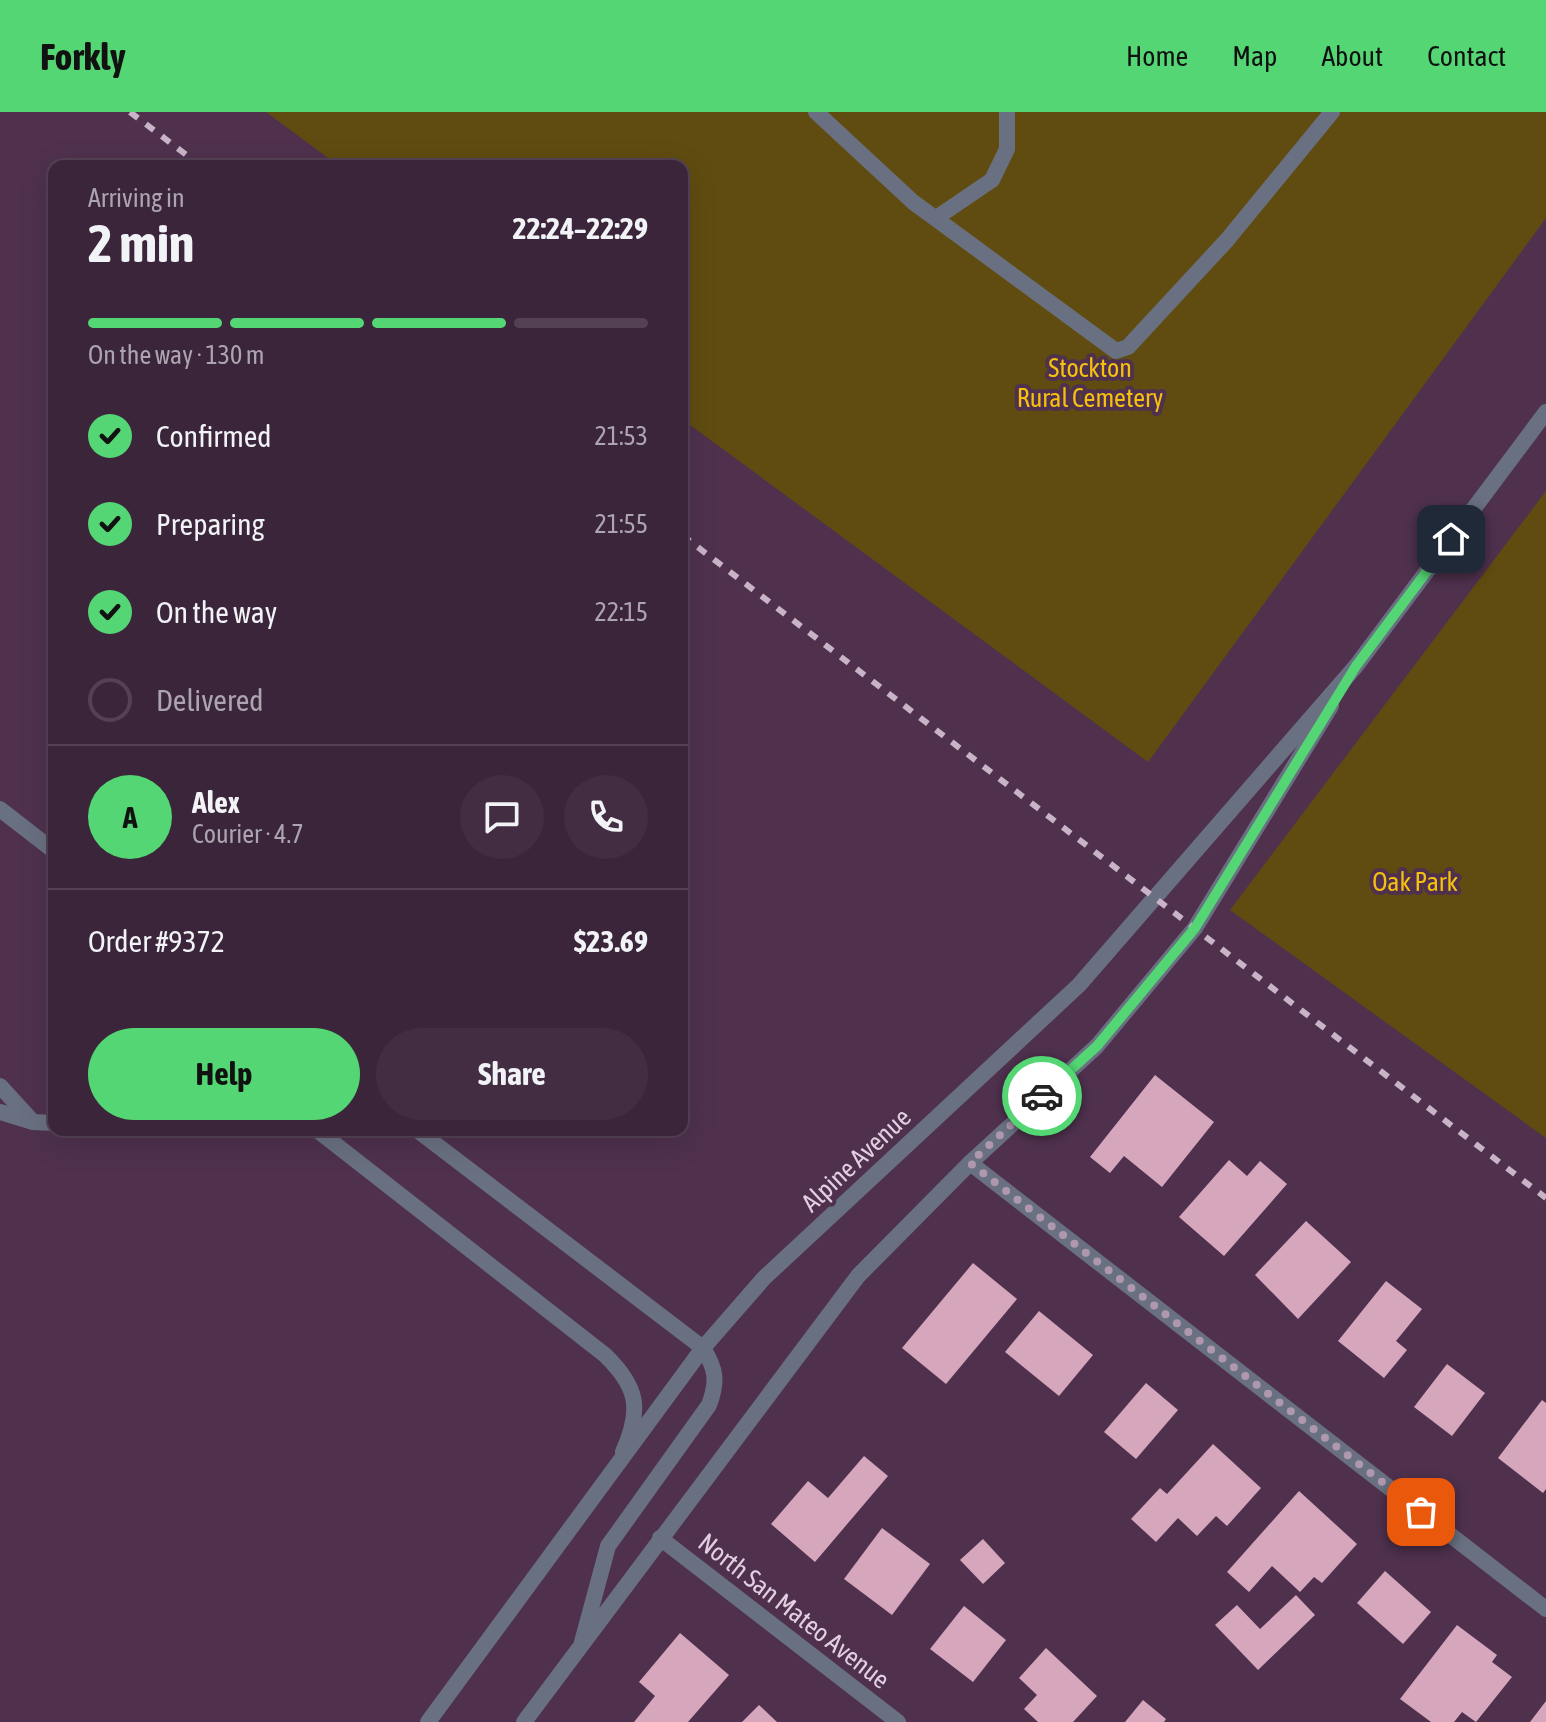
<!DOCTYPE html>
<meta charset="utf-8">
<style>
:root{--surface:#3b253a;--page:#422d42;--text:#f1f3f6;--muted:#aca5af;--line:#544254;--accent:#53d673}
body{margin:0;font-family:"Asap Condensed",sans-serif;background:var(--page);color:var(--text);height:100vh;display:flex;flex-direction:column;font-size:30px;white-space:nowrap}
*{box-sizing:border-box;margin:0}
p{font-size:26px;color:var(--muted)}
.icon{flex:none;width:44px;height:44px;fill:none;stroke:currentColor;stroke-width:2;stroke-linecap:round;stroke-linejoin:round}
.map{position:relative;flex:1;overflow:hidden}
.drawer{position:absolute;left:48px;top:48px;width:640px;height:976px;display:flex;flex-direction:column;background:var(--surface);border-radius:16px;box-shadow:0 8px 32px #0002,0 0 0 2px var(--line)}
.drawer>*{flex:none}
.pin{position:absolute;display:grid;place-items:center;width:68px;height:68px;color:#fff;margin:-34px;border-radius:16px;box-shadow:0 4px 12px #0006}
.courier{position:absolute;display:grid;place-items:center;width:80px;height:80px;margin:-40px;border:6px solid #53d673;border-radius:50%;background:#fff;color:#222;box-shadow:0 2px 10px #0007}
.overview em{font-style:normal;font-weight:700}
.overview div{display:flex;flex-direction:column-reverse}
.overview{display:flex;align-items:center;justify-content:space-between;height:136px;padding:0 40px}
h1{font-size:52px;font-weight:700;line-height:60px}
.bar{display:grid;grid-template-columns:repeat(4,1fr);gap:12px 8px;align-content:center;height:96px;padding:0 40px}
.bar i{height:10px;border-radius:6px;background:var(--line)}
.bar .selected{background:var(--accent)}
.bar p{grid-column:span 4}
.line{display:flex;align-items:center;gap:20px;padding:0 40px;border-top:2px solid var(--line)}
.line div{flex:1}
.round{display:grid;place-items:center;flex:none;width:84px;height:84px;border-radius:42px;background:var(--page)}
ol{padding:0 40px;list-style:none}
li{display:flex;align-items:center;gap:24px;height:88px}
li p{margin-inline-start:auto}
li .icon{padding:8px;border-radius:50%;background:var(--accent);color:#111;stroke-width:4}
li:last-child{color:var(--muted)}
li i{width:44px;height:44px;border:4px solid var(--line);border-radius:50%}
.button{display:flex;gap:16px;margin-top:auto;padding:16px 40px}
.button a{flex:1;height:92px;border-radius:48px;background:var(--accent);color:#111;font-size:32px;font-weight:700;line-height:92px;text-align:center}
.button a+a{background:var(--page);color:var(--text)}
header{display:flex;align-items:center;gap:48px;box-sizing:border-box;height:112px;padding:0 40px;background:var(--accent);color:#111}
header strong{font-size:38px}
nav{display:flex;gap:44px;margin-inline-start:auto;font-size:28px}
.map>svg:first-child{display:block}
.green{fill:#604c10}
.building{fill:#d5a6bc}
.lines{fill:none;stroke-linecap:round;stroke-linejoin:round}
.service{stroke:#697081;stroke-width:16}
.minor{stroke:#697081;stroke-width:16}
.tertiary{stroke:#697081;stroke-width:16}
.rail{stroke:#c8b3c7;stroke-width:6;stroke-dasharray:10 10;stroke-linecap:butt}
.done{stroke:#af98ae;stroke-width:8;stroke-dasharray:0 14.4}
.route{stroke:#53d673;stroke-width:10}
.labels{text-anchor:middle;stroke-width:8;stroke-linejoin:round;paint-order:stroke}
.park-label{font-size:26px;fill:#f5c00e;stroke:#4f314e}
.street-label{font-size:26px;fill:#e2cfe1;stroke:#4f314e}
</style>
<header>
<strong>Forkly</strong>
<nav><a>Home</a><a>Map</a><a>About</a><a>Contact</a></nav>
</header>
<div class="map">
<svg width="1546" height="1610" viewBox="0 0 1546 1610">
<rect width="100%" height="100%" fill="#4f314e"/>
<!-- green -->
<g class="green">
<path d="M266,0h1280v106l-398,544 -466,-343v-253h-343z"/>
<path d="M1546,379v647l-316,-228z"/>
</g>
<!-- building -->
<g class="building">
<path d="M1155,963l59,47 -52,65 -38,-31 -14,17 -20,-16z"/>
<path d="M1229,1048l18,16 13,-15 27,23 -63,72 -45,-39z"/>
<path d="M1306,1109l45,41 -53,57 -43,-44z"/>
<path d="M973,1151l44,36 -71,85 -44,-36z"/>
<path d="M1386,1169l36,28 -26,32 11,9 -23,28 -46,-37z"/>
<path d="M1039,1199l54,44 -34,41 -54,-44z"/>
<path d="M1447,1252l38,29 -33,43 -38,-29z"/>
<path d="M1146,1271l32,27 -42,49 -32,-27z"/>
<path d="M1542,1288l4,3v86l-3,4 -45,-35z"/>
<path d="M1213,1332l48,44 -34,38 -11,-10 -19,20 -19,-18 -22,24 -25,-23 29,-31 7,6z"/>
<path d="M864,1344l24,20 -73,86 -44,-38 37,-43 20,17z"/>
<path d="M1299,1379l58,53 -35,39 -8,-6 -14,15 -28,-26 -23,26 -22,-20z"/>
<path d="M882,1416l48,36 -38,51 -48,-36z"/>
<path d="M983,1427l22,24 -22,21 -23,-24z"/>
<path d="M1385,1459l46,41 -28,32 -46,-41z"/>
<path d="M1296,1483l19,20 -57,55 -43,-45 22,-20 23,24z"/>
<path d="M964,1494l42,34 -33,42 -43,-33z"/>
<path d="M1457,1513l40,30 -5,7 20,15 -36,45 -14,-10 -8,10h-23l-31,-23z"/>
<path d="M680,1521l49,42 -41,47h-54l21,-26 -16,-14z"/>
<path d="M1046,1536l51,48 -24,26h-35l-14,-13 13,-14 -18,-17z"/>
<path d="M1143,1588l23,19 -2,3h-39z"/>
<path d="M1546,1589v21h-16z"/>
<path d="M759,1593l18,17h-35z"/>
</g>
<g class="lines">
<!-- service -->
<g class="service">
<path d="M816,0l97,90 203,149 12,-4 99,-107 105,-128"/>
<path d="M936,106l56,-38 15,-31v-37"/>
<path d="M0,697l54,42"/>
<path d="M0,974l32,35"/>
<path d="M0,1000l33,10 21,1"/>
<path d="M317,1018l288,225c33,32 37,54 18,97"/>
<path d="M417,1018l286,218c13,21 15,33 6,57l-101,141 -26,96"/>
</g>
<!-- minor -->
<g class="minor">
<path d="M970,1051l576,446"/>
<path d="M660,1426l238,184"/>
</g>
<!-- tertiary -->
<g class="tertiary">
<path d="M428,1610l275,-374 61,-70 315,-293 277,-319 190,-254"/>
<path d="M524,1610l334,-446 112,-113 127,-117 98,-118 136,-222"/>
</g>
<!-- rail -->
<g class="rail">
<path d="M130,0l71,54"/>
<path d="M682,423l864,663"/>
</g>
</g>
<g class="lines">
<!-- done -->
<path class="done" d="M1042,984l-72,67 451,349"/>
<!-- route -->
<path class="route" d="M1042,984l55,-50 98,-118 161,-262 95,-127"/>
</g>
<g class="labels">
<!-- park labels -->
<g class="park-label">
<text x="1090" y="265">Stockton<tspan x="1090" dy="30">Rural Cemetery</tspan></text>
<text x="1415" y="779">Oak Park</text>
</g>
<!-- street labels -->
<g class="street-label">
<text transform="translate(856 1048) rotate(-43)" y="9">Alpine Avenue</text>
<text transform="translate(794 1499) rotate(38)" y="9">North San Mateo Avenue</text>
</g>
</g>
</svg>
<div class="pin" style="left:1421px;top:1400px;background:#ea580c"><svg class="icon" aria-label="bag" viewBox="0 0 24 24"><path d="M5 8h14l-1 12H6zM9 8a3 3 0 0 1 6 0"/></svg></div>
<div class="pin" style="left:1451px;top:427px;background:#1f2937"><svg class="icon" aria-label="home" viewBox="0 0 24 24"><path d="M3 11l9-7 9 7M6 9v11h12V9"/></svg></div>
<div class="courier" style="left:1042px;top:984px"><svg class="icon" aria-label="car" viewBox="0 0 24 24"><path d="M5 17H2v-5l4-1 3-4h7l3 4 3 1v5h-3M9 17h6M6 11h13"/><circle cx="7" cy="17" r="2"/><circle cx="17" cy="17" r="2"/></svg></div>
<section class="drawer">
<div class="overview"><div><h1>2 min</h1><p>Arriving in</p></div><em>22:24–22:29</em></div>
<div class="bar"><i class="selected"></i><i class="selected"></i><i class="selected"></i><i></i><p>On the way · 130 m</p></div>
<ol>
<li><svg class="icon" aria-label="check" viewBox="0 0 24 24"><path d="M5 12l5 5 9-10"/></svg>Confirmed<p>21:53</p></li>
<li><svg class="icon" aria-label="check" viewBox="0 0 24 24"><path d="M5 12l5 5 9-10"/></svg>Preparing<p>21:55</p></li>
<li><svg class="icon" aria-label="check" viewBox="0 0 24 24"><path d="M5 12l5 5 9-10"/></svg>On the way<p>22:15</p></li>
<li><i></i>Delivered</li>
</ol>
<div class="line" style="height:144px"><b class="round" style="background:var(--accent);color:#111">A</b><div><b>Alex</b><p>Courier · 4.7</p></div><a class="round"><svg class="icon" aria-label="chat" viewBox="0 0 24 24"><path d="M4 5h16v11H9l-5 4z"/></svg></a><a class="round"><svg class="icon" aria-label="phone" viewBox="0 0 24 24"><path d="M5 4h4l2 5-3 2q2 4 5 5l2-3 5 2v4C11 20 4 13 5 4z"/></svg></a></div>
<div class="line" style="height:104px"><div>Order #9372</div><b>$23.69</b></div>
<div class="button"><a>Help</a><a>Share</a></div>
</section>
</div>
